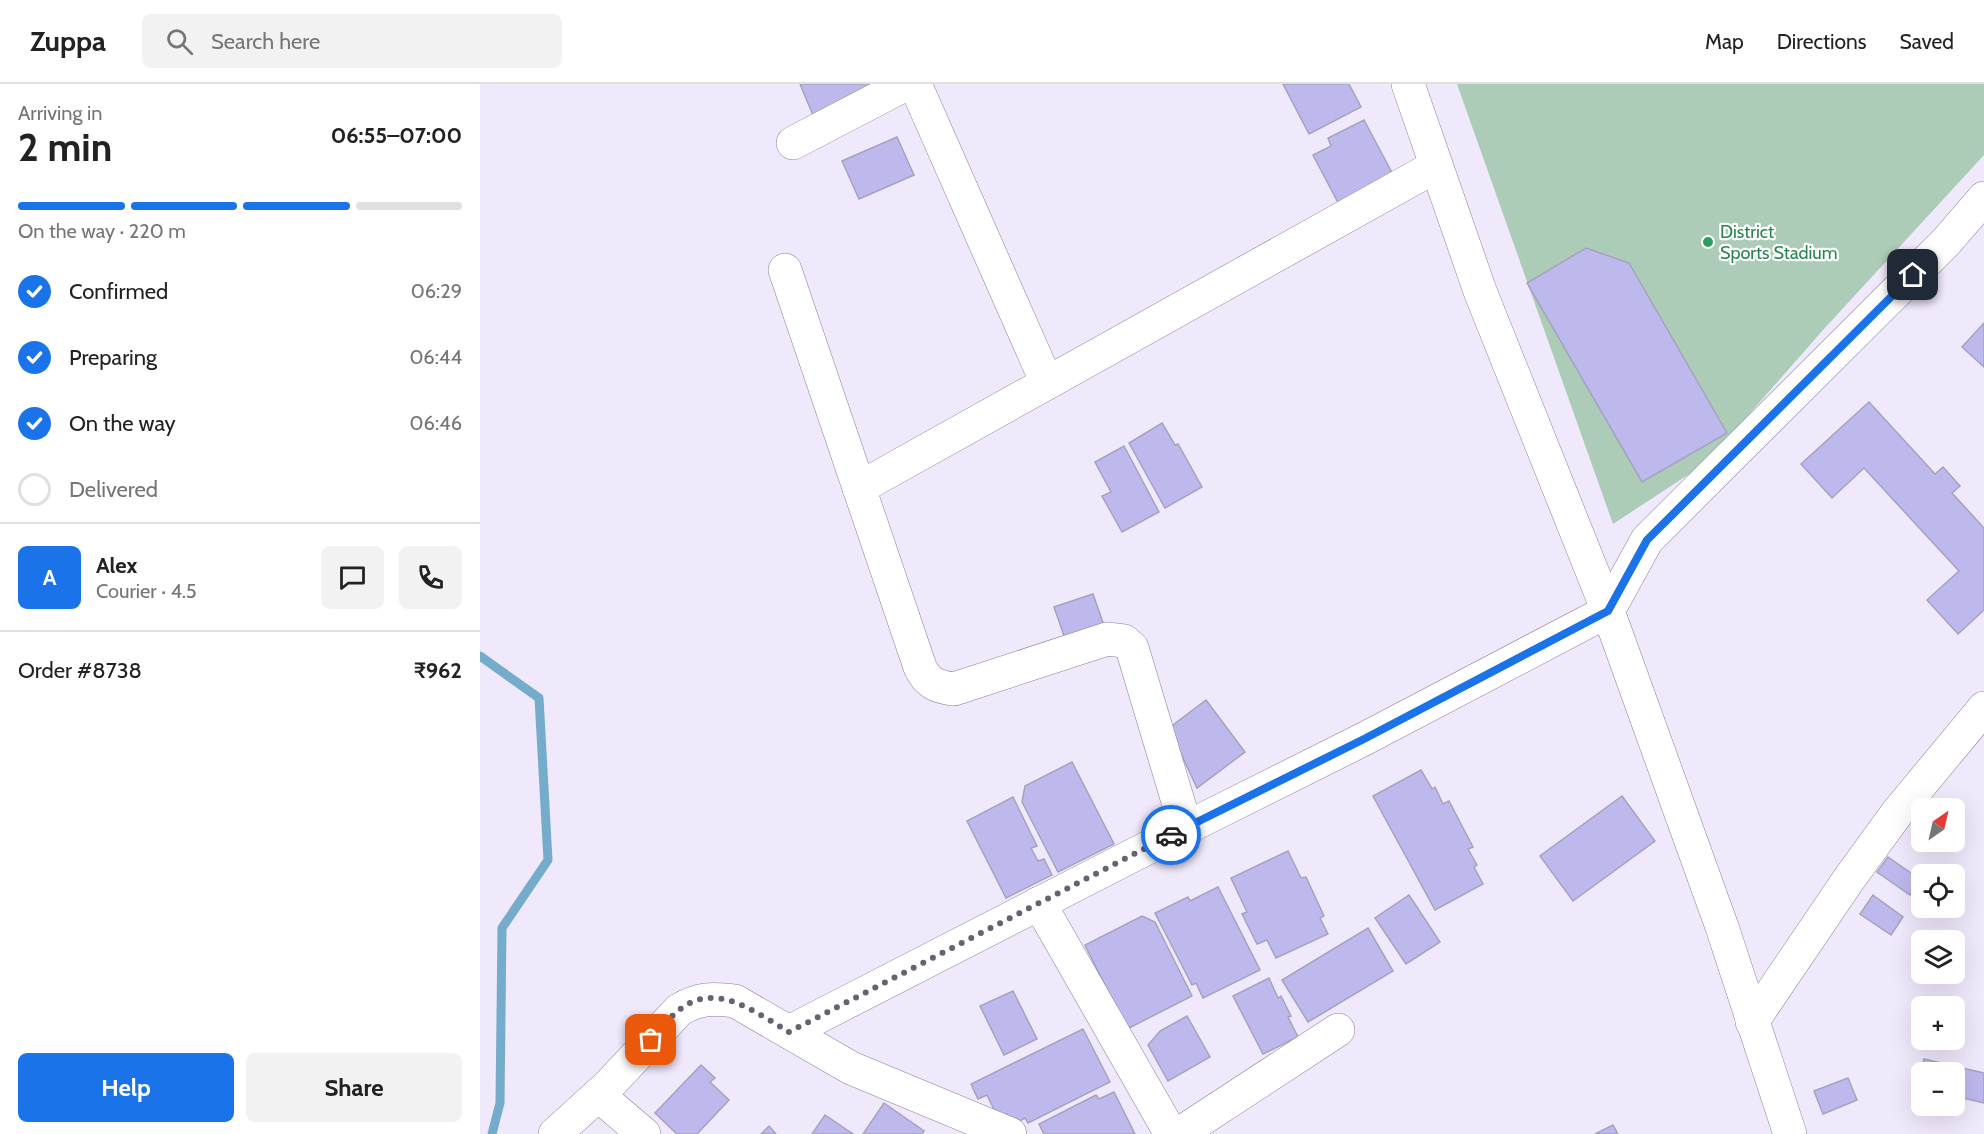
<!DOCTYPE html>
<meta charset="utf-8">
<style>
:root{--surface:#fff;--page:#f2f2f2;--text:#222;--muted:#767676;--line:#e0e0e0;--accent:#1a73e8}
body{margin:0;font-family:Cabin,sans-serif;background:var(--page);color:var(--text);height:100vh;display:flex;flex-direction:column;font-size:22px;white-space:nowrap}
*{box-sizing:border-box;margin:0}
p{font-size:20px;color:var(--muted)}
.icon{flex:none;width:33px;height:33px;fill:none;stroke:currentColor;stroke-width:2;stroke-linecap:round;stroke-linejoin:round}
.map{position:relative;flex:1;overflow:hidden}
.sheet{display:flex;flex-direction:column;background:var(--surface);width:480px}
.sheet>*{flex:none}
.needle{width:39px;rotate:34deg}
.controls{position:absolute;left:1431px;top:714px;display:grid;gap:12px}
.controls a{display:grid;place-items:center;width:54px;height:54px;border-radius:9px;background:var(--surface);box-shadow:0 6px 24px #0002;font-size:30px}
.pin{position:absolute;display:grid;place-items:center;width:51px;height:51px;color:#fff;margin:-26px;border-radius:12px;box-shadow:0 3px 9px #0006}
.courier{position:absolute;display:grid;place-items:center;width:60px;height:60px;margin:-30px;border:4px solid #1a73e8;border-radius:50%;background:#fff;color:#222;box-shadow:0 2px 8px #0007}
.head em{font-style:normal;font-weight:800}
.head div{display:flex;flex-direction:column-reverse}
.head{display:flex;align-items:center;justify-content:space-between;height:102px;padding:0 18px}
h1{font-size:39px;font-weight:800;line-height:45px}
.bar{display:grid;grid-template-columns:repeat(4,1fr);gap:9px 6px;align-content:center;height:72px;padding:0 18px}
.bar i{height:8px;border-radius:4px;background:var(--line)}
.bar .active{background:var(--accent)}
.bar p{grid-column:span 4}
.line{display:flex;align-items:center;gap:15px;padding:0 18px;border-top:2px solid var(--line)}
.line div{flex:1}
.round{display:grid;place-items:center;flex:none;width:63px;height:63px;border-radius:9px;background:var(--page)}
ol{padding:0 18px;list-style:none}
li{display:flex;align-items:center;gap:18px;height:66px}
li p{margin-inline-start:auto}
li .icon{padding:6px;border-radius:50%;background:var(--accent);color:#fff;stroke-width:4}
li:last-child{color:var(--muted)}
li i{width:33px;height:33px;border:3px solid var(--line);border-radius:50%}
.cta{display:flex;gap:12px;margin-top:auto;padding:12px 18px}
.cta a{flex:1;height:69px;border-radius:9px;background:var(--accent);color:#fff;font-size:24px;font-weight:800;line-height:69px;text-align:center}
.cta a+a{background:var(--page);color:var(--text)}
header{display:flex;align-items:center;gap:36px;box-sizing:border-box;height:84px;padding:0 30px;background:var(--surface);border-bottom:2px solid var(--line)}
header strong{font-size:28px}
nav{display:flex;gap:33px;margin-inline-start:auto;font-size:21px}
.search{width:420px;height:54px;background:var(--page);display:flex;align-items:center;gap:15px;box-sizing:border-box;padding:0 21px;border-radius:9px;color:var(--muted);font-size:22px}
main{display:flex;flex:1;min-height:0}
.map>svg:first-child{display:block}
.green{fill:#acccb7}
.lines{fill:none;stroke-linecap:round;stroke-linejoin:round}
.stream{stroke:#75accb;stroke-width:9}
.building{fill:#beb9ed;stroke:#a5a2c1;stroke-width:1.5}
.minor-casing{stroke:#8b7f9b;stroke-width:34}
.minor{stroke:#fff;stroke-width:33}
.done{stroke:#686270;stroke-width:6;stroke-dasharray:0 10.8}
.route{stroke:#1a73e8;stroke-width:8}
.leisure-dot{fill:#2e9e5b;stroke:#fff;stroke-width:2}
.labels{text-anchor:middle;stroke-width:4.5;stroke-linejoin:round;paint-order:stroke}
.leisure-label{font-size:18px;fill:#27864d;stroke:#fff;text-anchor:start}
</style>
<header>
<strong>Zuppa</strong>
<div class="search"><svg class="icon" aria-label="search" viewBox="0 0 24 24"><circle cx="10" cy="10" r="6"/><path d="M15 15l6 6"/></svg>Search here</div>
<nav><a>Map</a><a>Directions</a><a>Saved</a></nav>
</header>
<main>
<section class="sheet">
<div class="head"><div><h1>2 min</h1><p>Arriving in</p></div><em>06:55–07:00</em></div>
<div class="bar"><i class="active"></i><i class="active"></i><i class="active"></i><i></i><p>On the way · 220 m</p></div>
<ol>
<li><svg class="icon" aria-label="check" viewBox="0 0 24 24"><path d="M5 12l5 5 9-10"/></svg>Confirmed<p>06:29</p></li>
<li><svg class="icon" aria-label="check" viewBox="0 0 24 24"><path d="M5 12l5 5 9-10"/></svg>Preparing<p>06:44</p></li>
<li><svg class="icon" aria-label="check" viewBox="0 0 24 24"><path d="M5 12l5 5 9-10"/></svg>On the way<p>06:46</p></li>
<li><i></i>Delivered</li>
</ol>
<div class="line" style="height:108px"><b class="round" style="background:var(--accent);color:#fff">A</b><div><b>Alex</b><p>Courier · 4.5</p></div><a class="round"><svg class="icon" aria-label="chat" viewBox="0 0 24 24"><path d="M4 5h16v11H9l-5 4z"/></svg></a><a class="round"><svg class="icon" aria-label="phone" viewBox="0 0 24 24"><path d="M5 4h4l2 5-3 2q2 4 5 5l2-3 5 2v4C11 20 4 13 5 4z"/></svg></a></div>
<div class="line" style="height:78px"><div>Order #8738</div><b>₹962</b></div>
<div class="cta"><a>Help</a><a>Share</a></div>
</section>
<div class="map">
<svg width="1504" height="1050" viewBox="0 0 1504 1050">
<rect width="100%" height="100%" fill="#f0e8fb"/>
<!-- green -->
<path class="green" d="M977,0h527v71l-161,175 -117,133 -93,61z"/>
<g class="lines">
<!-- stream -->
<path class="stream" d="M0,572l59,42 9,162 -46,68 -2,175 -8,31"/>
</g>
<!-- building -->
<g class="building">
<path d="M320,0h72l-57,36z"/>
<path d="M803,0h66l12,23 -52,27z"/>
<path d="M884,36l34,64 -55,28 -30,-57 18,-9 -3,-8z"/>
<path d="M417,53l17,38 -55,24 -17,-38z"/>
<path d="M1106,164l43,15 98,170 -85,49 -115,-199z"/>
<path d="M1504,239v44l-22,-20z"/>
<path d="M1389,318l66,72 8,-7 17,19 -8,7 32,35v82l-26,24 -31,-34 32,-29 -95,-103 -32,30 -31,-34z"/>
<path d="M682,339l13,22 3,-1 24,43 -37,21 -36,-65z"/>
<path d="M644,362l35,66 -37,20 -20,-36 9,-4 -16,-30z"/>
<path d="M613,510l15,43 -39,13 -15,-43z"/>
<path d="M726,616l39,52 -48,36 -28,-60z"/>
<path d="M592,678l42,82 -56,28 -36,-70 3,-16z"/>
<path d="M941,686l11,19 3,-2 8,17 6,-3 24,46 -5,2 9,16 -3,2 9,17 -48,26 -62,-114z"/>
<path d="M1142,712l33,45 -82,60 -33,-45z"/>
<path d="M533,713l24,49 -6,2 7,13 6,-2 8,16 -46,23 -39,-77z"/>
<path d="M808,767l13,27 5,-1 18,39 -4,2 8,16 -52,24 -9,-18 -10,4 -15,-30 5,-2 -16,-34z"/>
<path d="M1408,773l33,23 -11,15 -33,-23z"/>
<path d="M738,803l42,83 -57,28 -7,-15 -4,2 -37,-72 33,-16 2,4z"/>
<path d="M929,811l31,47 -34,22 -31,-46z"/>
<path d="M1393,811l30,22 -12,18 -31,-21z"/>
<path d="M662,832l13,6 37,74 -65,33 -42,-84z"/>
<path d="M888,844l25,43 -85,51 -26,-42z"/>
<path d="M789,894l9,20 3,-2 10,20 -3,1 10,20 -35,17 -30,-58z"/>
<path d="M533,907l24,48 -33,16 -24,-49z"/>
<path d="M707,932l23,41 -42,24 -20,-36 12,-14z"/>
<path d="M603,945l27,53 -82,41 -3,-5 -13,7 -5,-11 -9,4 -11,-23 -9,4 -7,-15z"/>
<path d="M1444,975l60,14v30l-30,-7v-24h-32v16l-4,-1z"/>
<path d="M221,981l14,13 -5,4 19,18 -32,34h-20l-22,-21z"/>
<path d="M1368,994l9,22 -34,14 -9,-23z"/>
<path d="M634,1008l21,42h-91l-5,-10 57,-29 3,4z"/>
<path d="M404,1019l40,28 -2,3h-59z"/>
<path d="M345,1031l28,19h-41z"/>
<path d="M1133,1041l5,9h-23z"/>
<path d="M289,1042l7,8h-15z"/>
</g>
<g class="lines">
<defs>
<g id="minor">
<path d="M435,0l132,299"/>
<path d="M928,0l72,207 128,320 114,316 68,207"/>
<path d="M313,59l113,-59"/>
<path d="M305,186l135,397c7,16 17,20 34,22l153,-50 17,2 8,7 54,180"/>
<path d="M379,404l577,-322"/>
<path d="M559,819l132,231"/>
<path d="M1272,938l97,-143 48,-66 87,-105"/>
<path d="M309,948l397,-204 178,-89 244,-128 39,-71 299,-298 38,-44"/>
<path d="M118,1011l46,39"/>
<path d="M75,1050l53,-48 71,-76c20,-12 34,-12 56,-9l116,67 159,66"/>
<path d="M699,1050l159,-104"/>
</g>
</defs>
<!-- minor casing -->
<use href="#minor" class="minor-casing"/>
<!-- minor -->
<use href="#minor" class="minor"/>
</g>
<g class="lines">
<!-- done -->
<path class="done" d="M171,956c9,-10 18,-22 28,-30 37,-30 77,3 110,22l382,-197"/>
<!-- route -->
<path class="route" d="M691,751l193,-96 244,-128 39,-71 266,-265"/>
</g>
<!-- markers -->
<circle class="leisure-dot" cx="1228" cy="158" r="6"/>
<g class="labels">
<!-- leisure labels -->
<g class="leisure-label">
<text x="1240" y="154">District<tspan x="1240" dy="21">Sports Stadium</tspan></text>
</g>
</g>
</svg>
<div class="controls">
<a><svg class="needle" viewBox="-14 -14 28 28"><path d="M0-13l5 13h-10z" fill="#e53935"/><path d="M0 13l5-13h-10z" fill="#767676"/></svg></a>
<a><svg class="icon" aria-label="locate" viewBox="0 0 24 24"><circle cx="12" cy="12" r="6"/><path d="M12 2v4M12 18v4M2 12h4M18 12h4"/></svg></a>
<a><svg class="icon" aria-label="layers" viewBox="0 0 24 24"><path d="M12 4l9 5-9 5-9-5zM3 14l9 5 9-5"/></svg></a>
<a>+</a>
<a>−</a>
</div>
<div class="pin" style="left:171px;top:956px;background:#ea580c"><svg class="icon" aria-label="bag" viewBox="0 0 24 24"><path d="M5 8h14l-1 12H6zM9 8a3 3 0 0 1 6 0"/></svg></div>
<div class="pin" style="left:1433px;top:191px;background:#1f2937"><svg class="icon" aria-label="home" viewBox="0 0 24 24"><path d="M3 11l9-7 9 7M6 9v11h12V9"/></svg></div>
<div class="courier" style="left:691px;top:751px"><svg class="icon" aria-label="car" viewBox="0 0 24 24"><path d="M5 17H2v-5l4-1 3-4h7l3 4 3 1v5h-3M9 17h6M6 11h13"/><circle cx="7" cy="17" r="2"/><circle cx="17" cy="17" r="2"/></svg></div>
</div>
</main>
